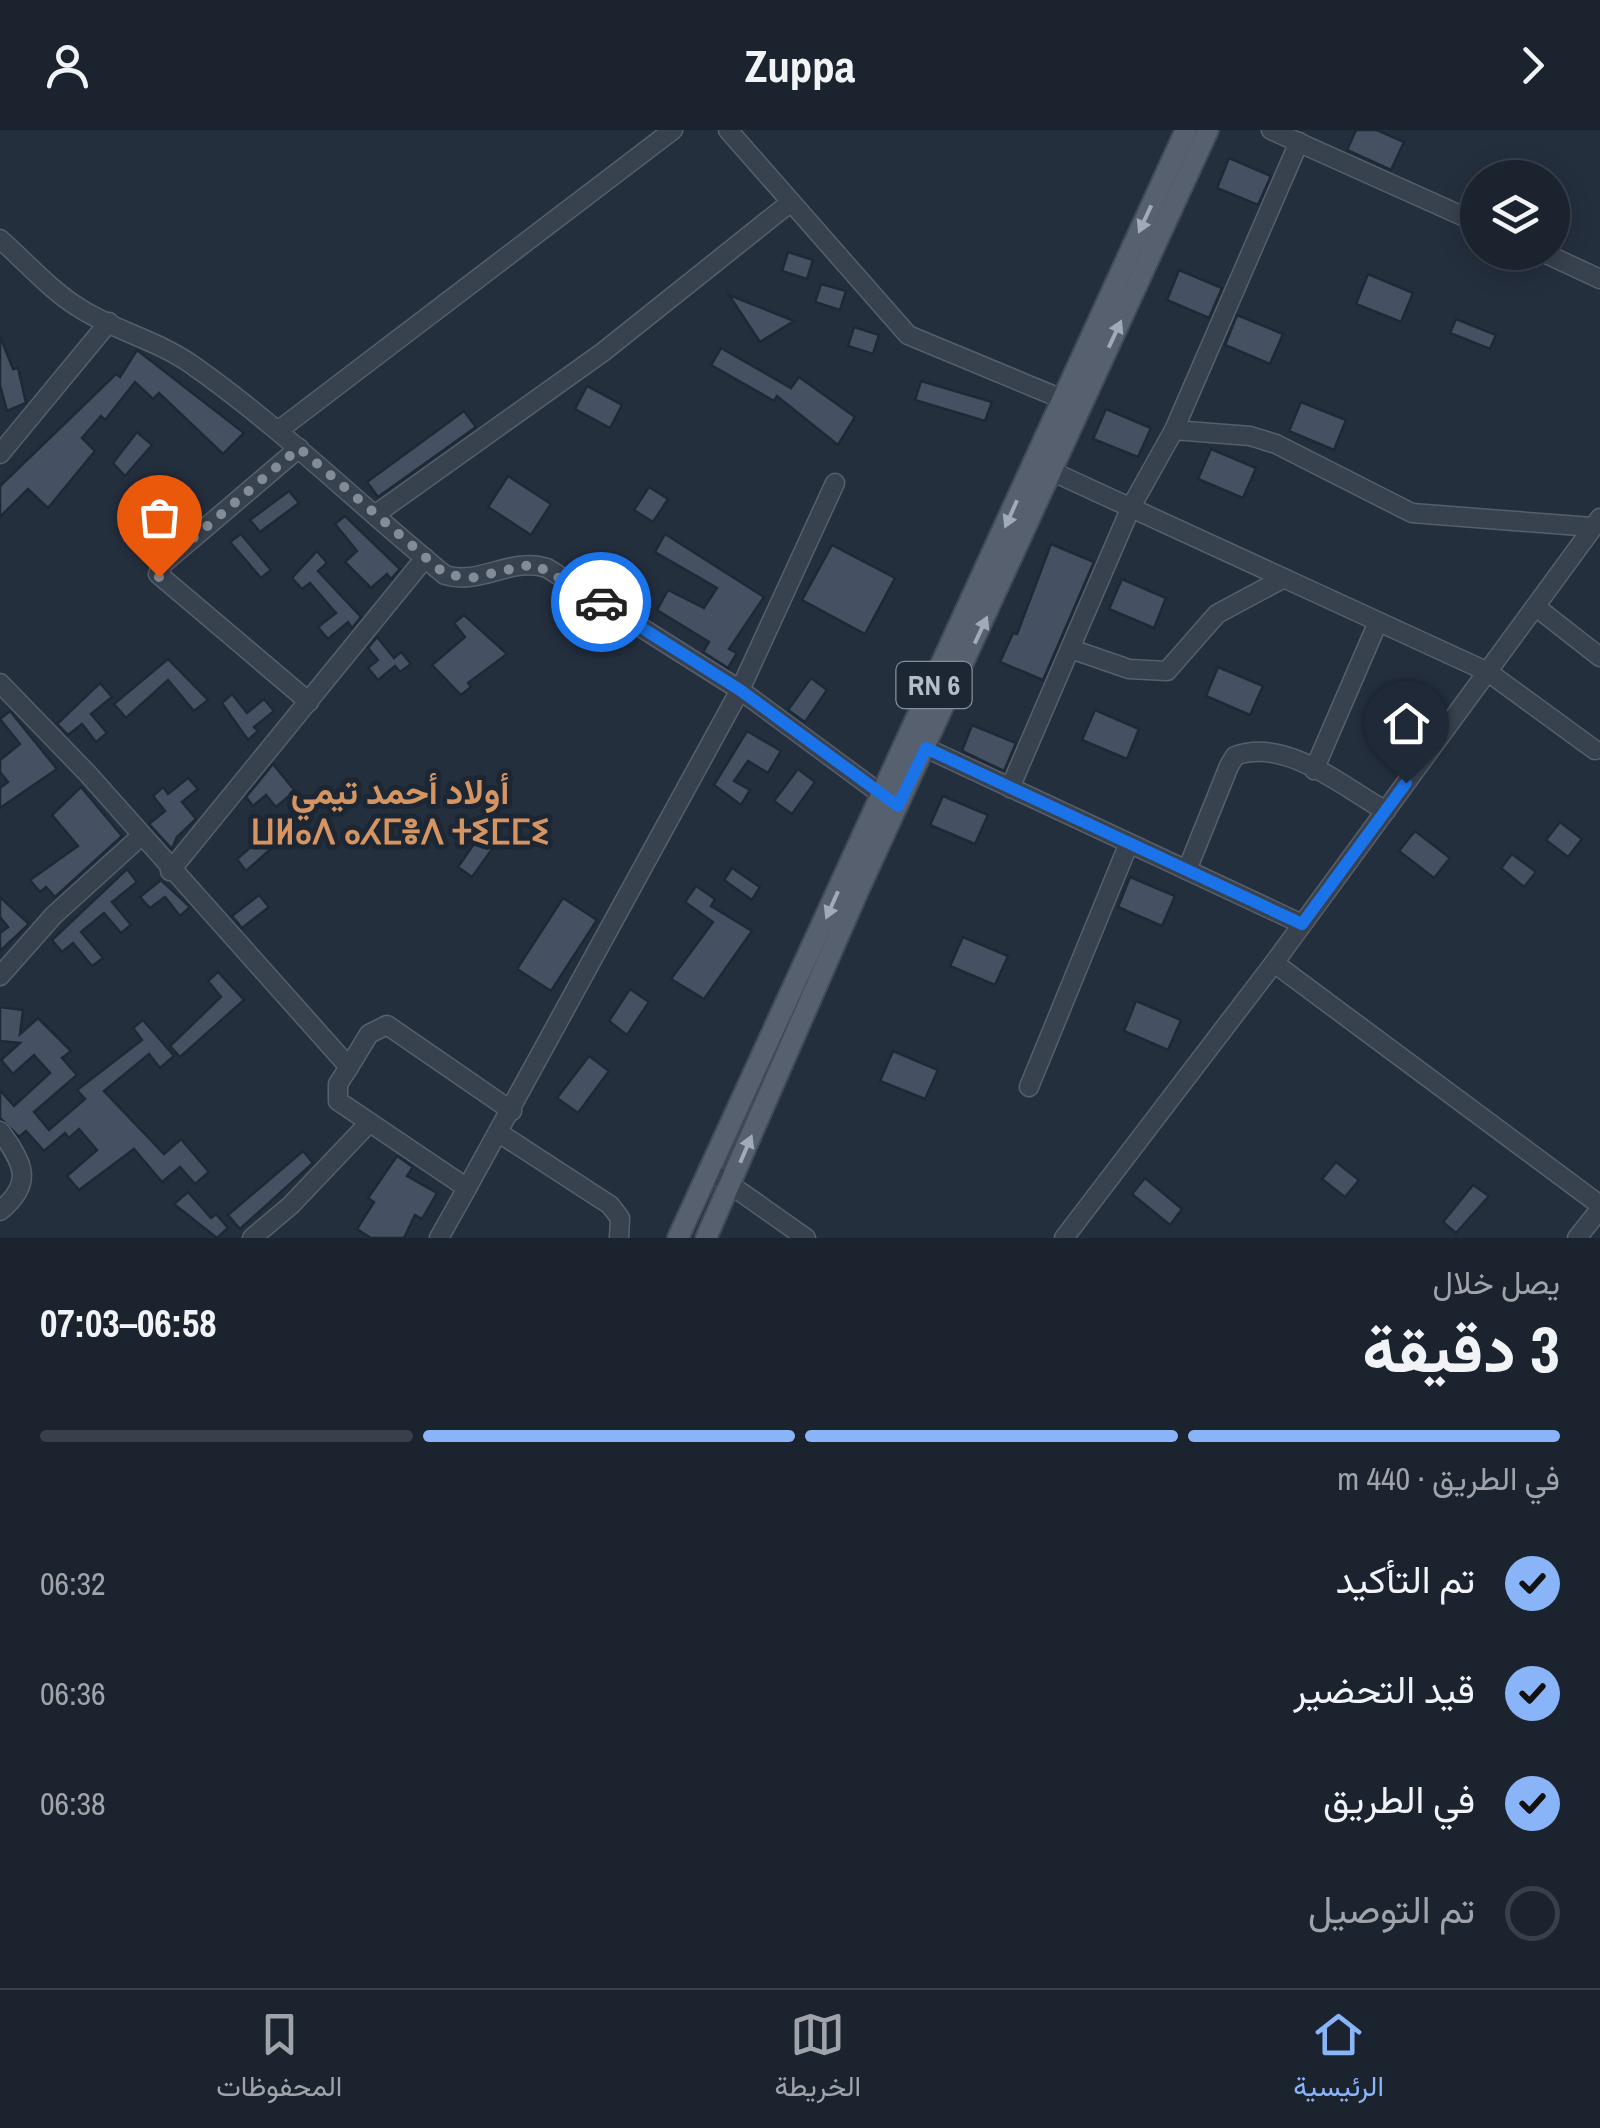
<!DOCTYPE html>
<html lang="ar">
<meta charset="utf-8">
<style>
:root{--surface:#1b232e;--page:#242b36;--text:#f1f3f6;--muted:#a0a4aa;--line:#39404a;--accent:#8ab4f8}
body{margin:0;font-family:"Archivo Narrow",Vazirmatn,"Noto Sans Tifinagh",sans-serif;background:var(--page);color:var(--text);direction:rtl;height:100vh;display:flex;flex-direction:column;font-size:38px;white-space:nowrap}
*{box-sizing:border-box;margin:0}
p{font-size:32px;color:var(--muted)}
.icon{flex:none;width:55px;height:55px;fill:none;stroke:currentColor;stroke-width:2;stroke-linecap:round;stroke-linejoin:round}
.map{position:relative;height:1108px;overflow:hidden;direction:ltr}
.drawer{display:flex;flex-direction:column;background:var(--surface);flex:1}
.drawer>*{flex:none}
.controls{position:absolute;left:1460px;top:30px;display:grid;gap:20px}
.controls a{display:grid;place-items:center;width:110px;height:110px;border-radius:50%;background:var(--surface);box-shadow:0 5px 25px #0003,0 0 0 2px var(--line);font-size:50px}
.pin{position:absolute;display:grid;place-items:center;width:85px;height:85px;color:#fff;margin:-102px -42px;border-radius:50% 50% 50% 0;rotate:-45deg;box-shadow:0 0 10px #0007}
.pin .icon{rotate:45deg}
.courier{position:absolute;display:grid;place-items:center;width:100px;height:100px;margin:-50px;border:8px solid #1a73e8;border-radius:50%;background:#fff;color:#222;box-shadow:0 2px 12px #0007}
.headline em{font-style:normal;font-weight:700}
.headline div{display:flex;flex-direction:column-reverse}
.headline{display:flex;align-items:center;justify-content:space-between;height:170px;padding:0 40px}
h1{font-size:65px;font-weight:700;line-height:75px}
.bar{display:grid;grid-template-columns:repeat(4,1fr);gap:15px 10px;align-content:center;height:120px;padding:0 40px}
.bar i{height:12px;border-radius:8px;background:var(--line)}
.bar .current{background:var(--accent)}
.bar p{grid-column:span 4}
ol{padding:0 40px;list-style:none}
li{display:flex;align-items:center;gap:30px;height:110px}
li p{margin-inline-start:auto}
li .icon{padding:10px;border-radius:50%;background:var(--accent);color:#111;stroke-width:4}
li:last-child{color:var(--muted)}
li i{width:55px;height:55px;border:5px solid var(--line);border-radius:50%}
header{display:flex;justify-content:space-between;align-items:center;height:130px;padding:0 40px;background:var(--surface);font-size:45px;font-weight:700}
.menu{display:flex;justify-content:space-around;align-items:center;height:140px;border-top:2px solid var(--line);background:var(--surface);font-size:28px;color:var(--muted)}
.menu a{display:grid;justify-items:center;gap:5px}
.menu .current{color:var(--accent)}
.map>svg:first-child{display:block}
.building{fill:#455162;stroke:#1f2835;stroke-width:2.5}
.lines{fill:none;stroke-linecap:round;stroke-linejoin:round}
.minor-casing{stroke:#565f6c;stroke-width:21}
.major-casing{stroke:#414a57;stroke-width:24}
.minor{stroke:#38414e;stroke-width:18}
.major{stroke:#56606e;stroke-width:20}
.oneway{fill:#a1aab7}
.done{stroke:#828b98;stroke-width:10;stroke-dasharray:0 18}
.route{stroke:#1a73e8;stroke-width:12}
.labels{text-anchor:middle;stroke-width:10;stroke-linejoin:round;paint-order:stroke}
.shield{fill:#1d2633;stroke:#878f9c;stroke-width:2.5}
.shield-label{font-size:28px;font-weight:bold;fill:#b4bcc9}
.quarter-label{font-size:35px;font-weight:bold;fill:#d59563;stroke:#1d2633}
</style>
<header><svg class="icon" aria-label="forward" viewBox="0 0 24 24"><path d="M9 5l7 7-7 7"/></svg>Zuppa<svg class="icon" aria-label="person" viewBox="0 0 24 24"><circle cx="12" cy="8" r="4"/><path d="M4 21q1-7 8-7t8 7"/></svg></header>
<div class="map">
<svg width="1600" height="1108" viewBox="0 0 1600 1108">
<rect width="100%" height="100%" fill="#242f3e"/>
<!-- building -->
<g class="building">
<path d="M1356,0h21l27,12 -13,28 -44,-20z"/>
<path d="M1229,28l42,18 -13,29 -41,-17z"/>
<path d="M788,122l25,8 -6,19 -25,-8z"/>
<path d="M1179,140l43,18 -13,30 -42,-18z"/>
<path d="M1368,144l45,19 -12,29 -45,-18z"/>
<path d="M821,154l25,7 -6,19 -25,-8z"/>
<path d="M729,165l65,26 -34,21z"/>
<path d="M1237,185l46,19 -13,30 -45,-19z"/>
<path d="M1456,189l40,16 -6,14 -40,-16z"/>
<path d="M854,197l25,8 -6,19 -25,-8z"/>
<path d="M0,206l13,33 5,-1 8,35 -19,8 -7,-26z"/>
<path d="M721,218l70,40 8,-11 56,40 -17,28 -61,-49 -3,5 -63,-36z"/>
<path d="M137,220l107,83 -21,21 -64,-61 -6,6 -18,-17 -30,38 -4,-4 -19,22 13,13 -47,57 -20,-19 -28,28v-31l116,-112 4,3z"/>
<path d="M921,251l71,21 -7,19 -70,-21z"/>
<path d="M587,256l35,19 -12,23 -35,-19z"/>
<path d="M1301,272l45,18 -12,30 -45,-19z"/>
<path d="M1106,279l45,19 -13,29 -45,-18z"/>
<path d="M464,281l12,16 -98,70 -11,-15z"/>
<path d="M137,302l15,13 -27,31 -12,-13z"/>
<path d="M1211,319l45,19 -13,30 -45,-19z"/>
<path d="M508,346l43,28 -20,31 -43,-28z"/>
<path d="M649,357l19,12 -15,23 -19,-12z"/>
<path d="M289,361l10,12 -39,29 -10,-12z"/>
<path d="M345,386l55,53 -9,10 -4,-5 -16,14 -26,-26 12,-11 -22,-27z"/>
<path d="M241,404l30,36 -10,8 -31,-36z"/>
<path d="M665,404l99,63 -35,52 8,4 -9,15 -25,-16 6,-10 -52,-32 11,-20 36,18 13,-20 -62,-36z"/>
<path d="M1051,414l43,18 -51,118 -43,-18 13,-29 4,1z"/>
<path d="M832,415l63,33 -30,56 -63,-34z"/>
<path d="M317,421l10,12 -9,8 43,46 -9,11 -4,-6 -20,17 -10,-12 18,-14 -26,-30 -8,6 -10,-11z"/>
<path d="M600,428l17,11 -4,6 18,12 -9,14 -35,-23z"/>
<path d="M1122,449l44,19 -12,30 -45,-19z"/>
<path d="M464,485l43,39 -39,29 3,4 -10,8 -29,-30 33,-28 -11,-14z"/>
<path d="M377,507l17,21 7,-6 10,12 -11,8 -5,-6 -17,14 -10,-12 10,-8 -10,-12z"/>
<path d="M168,529l40,41 -14,11 -26,-31 -42,38 -12,-14z"/>
<path d="M1218,537l45,19 -13,29 -44,-19z"/>
<path d="M811,548l16,12 -22,32 -17,-12z"/>
<path d="M100,553l12,14 -21,17 16,19 -11,9 -14,-18 -14,11 -11,-11z"/>
<path d="M232,564l15,19 17,-14 10,12 -20,16 4,4 -10,9 -26,-37z"/>
<path d="M1095,580l44,19 -12,30 -45,-19z"/>
<path d="M10,581l47,58 -57,39v-20l8,-6 -8,-10v-12l20,-16 -20,-25z"/>
<path d="M972,595l44,18 -12,28 -42,-20z"/>
<path d="M747,601l34,20 -13,22 -20,-12 -14,20 16,9 -9,15 -27,-20z"/>
<path d="M273,634l22,27 -19,16 -10,-12 -13,11 -7,-9z"/>
<path d="M798,639l17,13 -23,32 -18,-13z"/>
<path d="M188,648l10,11 -16,13 14,17 -19,18 -5,12 -23,-25 16,-13 -12,-15 10,-9 5,7z"/>
<path d="M81,657l41,49 -67,61 -9,-10 -6,5 -10,-12 48,-34 -26,-31z"/>
<path d="M943,666l45,19 -13,29 -45,-19z"/>
<path d="M1560,692l22,17 -14,18 -22,-17z"/>
<path d="M485,698l15,10 -28,39 -14,-10z"/>
<path d="M1415,701l35,27 -16,20 -35,-27z"/>
<path d="M265,705l9,11 -28,25 -9,-12z"/>
<path d="M1512,724l24,18 -12,15 -23,-19z"/>
<path d="M732,738l28,19 -8,13 -28,-20z"/>
<path d="M127,739l10,13 -25,20 19,23 -10,8 -17,-20 -23,19 22,26 -11,8 -19,-23 -11,9 -10,-12z"/>
<path d="M1130,747l45,19 -13,30 -44,-19z"/>
<path d="M161,750l29,27 -10,9 -15,-19 -15,11 -10,-11z"/>
<path d="M696,756l19,13 -4,7 41,25 -48,68 -33,-20 42,-57 -28,-20z"/>
<path d="M259,765l10,12 -27,21 -10,-12z"/>
<path d="M0,767l29,27 -29,27v-18l8,-6 -8,-10z"/>
<path d="M563,768l34,22 -46,71 -34,-22z"/>
<path d="M963,807l45,19 -13,29 -45,-19z"/>
<path d="M218,842l26,28 -64,57 -10,-11 51,-49 -13,-16z"/>
<path d="M630,859l19,13 -22,33 -18,-14z"/>
<path d="M1136,871l45,19 -13,30 -44,-19z"/>
<path d="M0,877l23,3 -3,24 18,-16 33,33 -9,7 15,17 -43,37 15,18 36,-31 -8,-9 65,-50 -9,-12 10,-8 31,36 -14,12 -11,-14 -45,37 60,63 17,-15 28,33 -14,12 -15,-17 -18,15 -28,-33 -55,41 -12,-14 30,-26 -18,-21 -10,9 -4,-5 -21,18 -18,-20 -7,6 -19,-19v-28l14,16 36,-33 -16,-18 -21,19 -12,-14 19,-17 -20,-2z"/>
<path d="M893,921l45,19 -13,29 -45,-18z"/>
<path d="M589,926l20,15 -31,42 -21,-15z"/>
<path d="M303,1021l10,12 -73,66 -12,-14z"/>
<path d="M397,1026l16,11 -6,9 30,17 -15,26 -7,-4 -11,23h-33l-14,-9 17,-27 -6,-4z"/>
<path d="M1336,1032l23,18 -14,17 -23,-18z"/>
<path d="M1145,1048l37,31 -12,16 -38,-31z"/>
<path d="M1473,1055l16,11 -33,37 -13,-11z"/>
<path d="M188,1062l23,26 5,-4 12,14 -11,10 -43,-34z"/>
</g>
<g class="lines">
<defs>
<g id="minor">
<path d="M728,0l180,205 154,64"/>
<path d="M1271,0l207,93"/>
<path d="M0,109c26,23 51,52 81,70 35,22 75,31 110,55 90,63 168,141 254,211 35,11 67,-19 102,-7l193,122 153,113"/>
<path d="M1542,122l58,27"/>
<path d="M279,300l394,-300"/>
<path d="M1174,300l125,-288"/>
<path d="M299,318l-135,115 -6,11 151,128"/>
<path d="M0,324l109,-132"/>
<path d="M1051,341l437,201 107,78"/>
<path d="M376,384l227,-162 188,-150"/>
<path d="M1536,477l64,50"/>
<path d="M1071,519l58,20 38,2 50,-57 67,-36"/>
<path d="M0,553l88,91 261,293 20,-33 18,-9 125,86"/>
<path d="M926,618l376,176"/>
<path d="M1314,640l64,-148"/>
<path d="M1010,658l121,-281 43,-77 76,6 26,8 136,69 180,14"/>
<path d="M1187,740l42,-104 6,-10c51,-19 108,31 151,55"/>
<path d="M170,741l255,-313"/>
<path d="M1274,833l326,242"/>
<path d="M0,846l54,-61 86,-78"/>
<path d="M349,937l-11,17v17l129,87 273,-498 95,-207"/>
<path d="M1029,957l100,-244"/>
<path d="M0,1001c24,33 34,52 0,80"/>
<path d="M499,1003l111,72 10,13 -1,20"/>
<path d="M708,1039l98,69"/>
<path d="M252,1108l39,-33 77,-81"/>
<path d="M439,1108l28,-50"/>
<path d="M1064,1108l210,-275 326,-445"/>
<path d="M1577,1108l23,-29"/>
</g>
<g id="major">
<path d="M678,1108l508,-1108"/>
<path d="M706,1108l152,-347 350,-761"/>
</g>
</defs>
<!-- minor casing -->
<use href="#minor" class="minor-casing"/>
<!-- major casing -->
<use href="#major" class="major-casing"/>
<!-- minor -->
<use href="#minor" class="minor"/>
<!-- major -->
<use href="#major" class="major"/>
</g>
<!-- one-way arrows -->
<defs><path id="oneway-solid" d="M-6-.8H1V-3.2L6.5 0L1 3.2V.8H-6Z" transform="scale(2.5)"/></defs>
<g class="oneway">
<use href="#oneway-solid" transform="translate(1145 89) rotate(115)"/>
<use href="#oneway-solid" transform="translate(1115 204) rotate(-65)"/>
<use href="#oneway-solid" transform="translate(1011 384) rotate(114)"/>
<use href="#oneway-solid" transform="translate(981 500) rotate(-65)"/>
<use href="#oneway-solid" transform="translate(832 775) rotate(114)"/>
<use href="#oneway-solid" transform="translate(746 1019) rotate(-67)"/>
</g>
<g class="lines">
<!-- done -->
<path class="done" d="M159,447l5,-14 135,-115 146,126 26,4 63,-14 67,38"/>
<!-- route -->
<path class="route" d="M601,472l139,88 158,116 28,-58 376,176 104,-141"/>
</g>
<g class="labels">
<!-- shield labels -->
<rect class="shield" x="896.5" y="532" width="75" height="46" rx="8"/>
<g class="shield-label">
<text x="934" y="565">RN 6</text>
</g>
<!-- quarter labels -->
<g class="quarter-label">
<text x="400" y="674">أولاد أحمد تيمي<tspan x="400" dy="40">ⵡⵍⴰⴷ ⴰⵃⵎⴻⴷ ⵜⵉⵎⵎⵉ</tspan></text>
</g>
</g>
</svg>
<div class="controls">
<a><svg class="icon" aria-label="layers" viewBox="0 0 24 24"><path d="M12 4l9 5-9 5-9-5zM3 14l9 5 9-5"/></svg></a>
</div>
<div class="pin" style="left:159px;top:447px;background:#ea580c"><svg class="icon" aria-label="bag" viewBox="0 0 24 24"><path d="M5 8h14l-1 12H6zM9 8a3 3 0 0 1 6 0"/></svg></div>
<div class="pin" style="left:1406px;top:653px;background:#1f2937"><svg class="icon" aria-label="home" viewBox="0 0 24 24"><path d="M3 11l9-7 9 7M6 9v11h12V9"/></svg></div>
<div class="courier" style="left:601px;top:472px"><svg class="icon" aria-label="car" viewBox="0 0 24 24"><path d="M5 17H2v-5l4-1 3-4h7l3 4 3 1v5h-3M9 17h6M6 11h13"/><circle cx="7" cy="17" r="2"/><circle cx="17" cy="17" r="2"/></svg></div>
</div>
<section class="drawer">
<div class="headline"><div><h1>3 دقيقة</h1><p>يصل خلال</p></div><em>06:58–07:03</em></div>
<div class="bar"><i class="current"></i><i class="current"></i><i class="current"></i><i></i><p>في الطريق · 440 m</p></div>
<ol>
<li><svg class="icon" aria-label="check" viewBox="0 0 24 24"><path d="M5 12l5 5 9-10"/></svg>تم التأكيد<p>06:32</p></li>
<li><svg class="icon" aria-label="check" viewBox="0 0 24 24"><path d="M5 12l5 5 9-10"/></svg>قيد التحضير<p>06:36</p></li>
<li><svg class="icon" aria-label="check" viewBox="0 0 24 24"><path d="M5 12l5 5 9-10"/></svg>في الطريق<p>06:38</p></li>
<li><i></i>تم التوصيل</li>
</ol>
</section>
<nav class="menu">
<a class="current"><svg class="icon" aria-label="home" viewBox="0 0 24 24"><path d="M3 11l9-7 9 7M6 9v11h12V9"/></svg>الرئيسية</a>
<a><svg class="icon" aria-label="map" viewBox="0 0 24 24"><path d="M3 6l6-2 6 2 6-2v14l-6 2-6-2-6 2zM9 4v14M15 6v14"/></svg>الخريطة</a>
<a><svg class="icon" aria-label="saved" viewBox="0 0 24 24"><path d="M7 4h10v16l-5-4-5 4z"/></svg>المحفوظات</a>
</nav>
